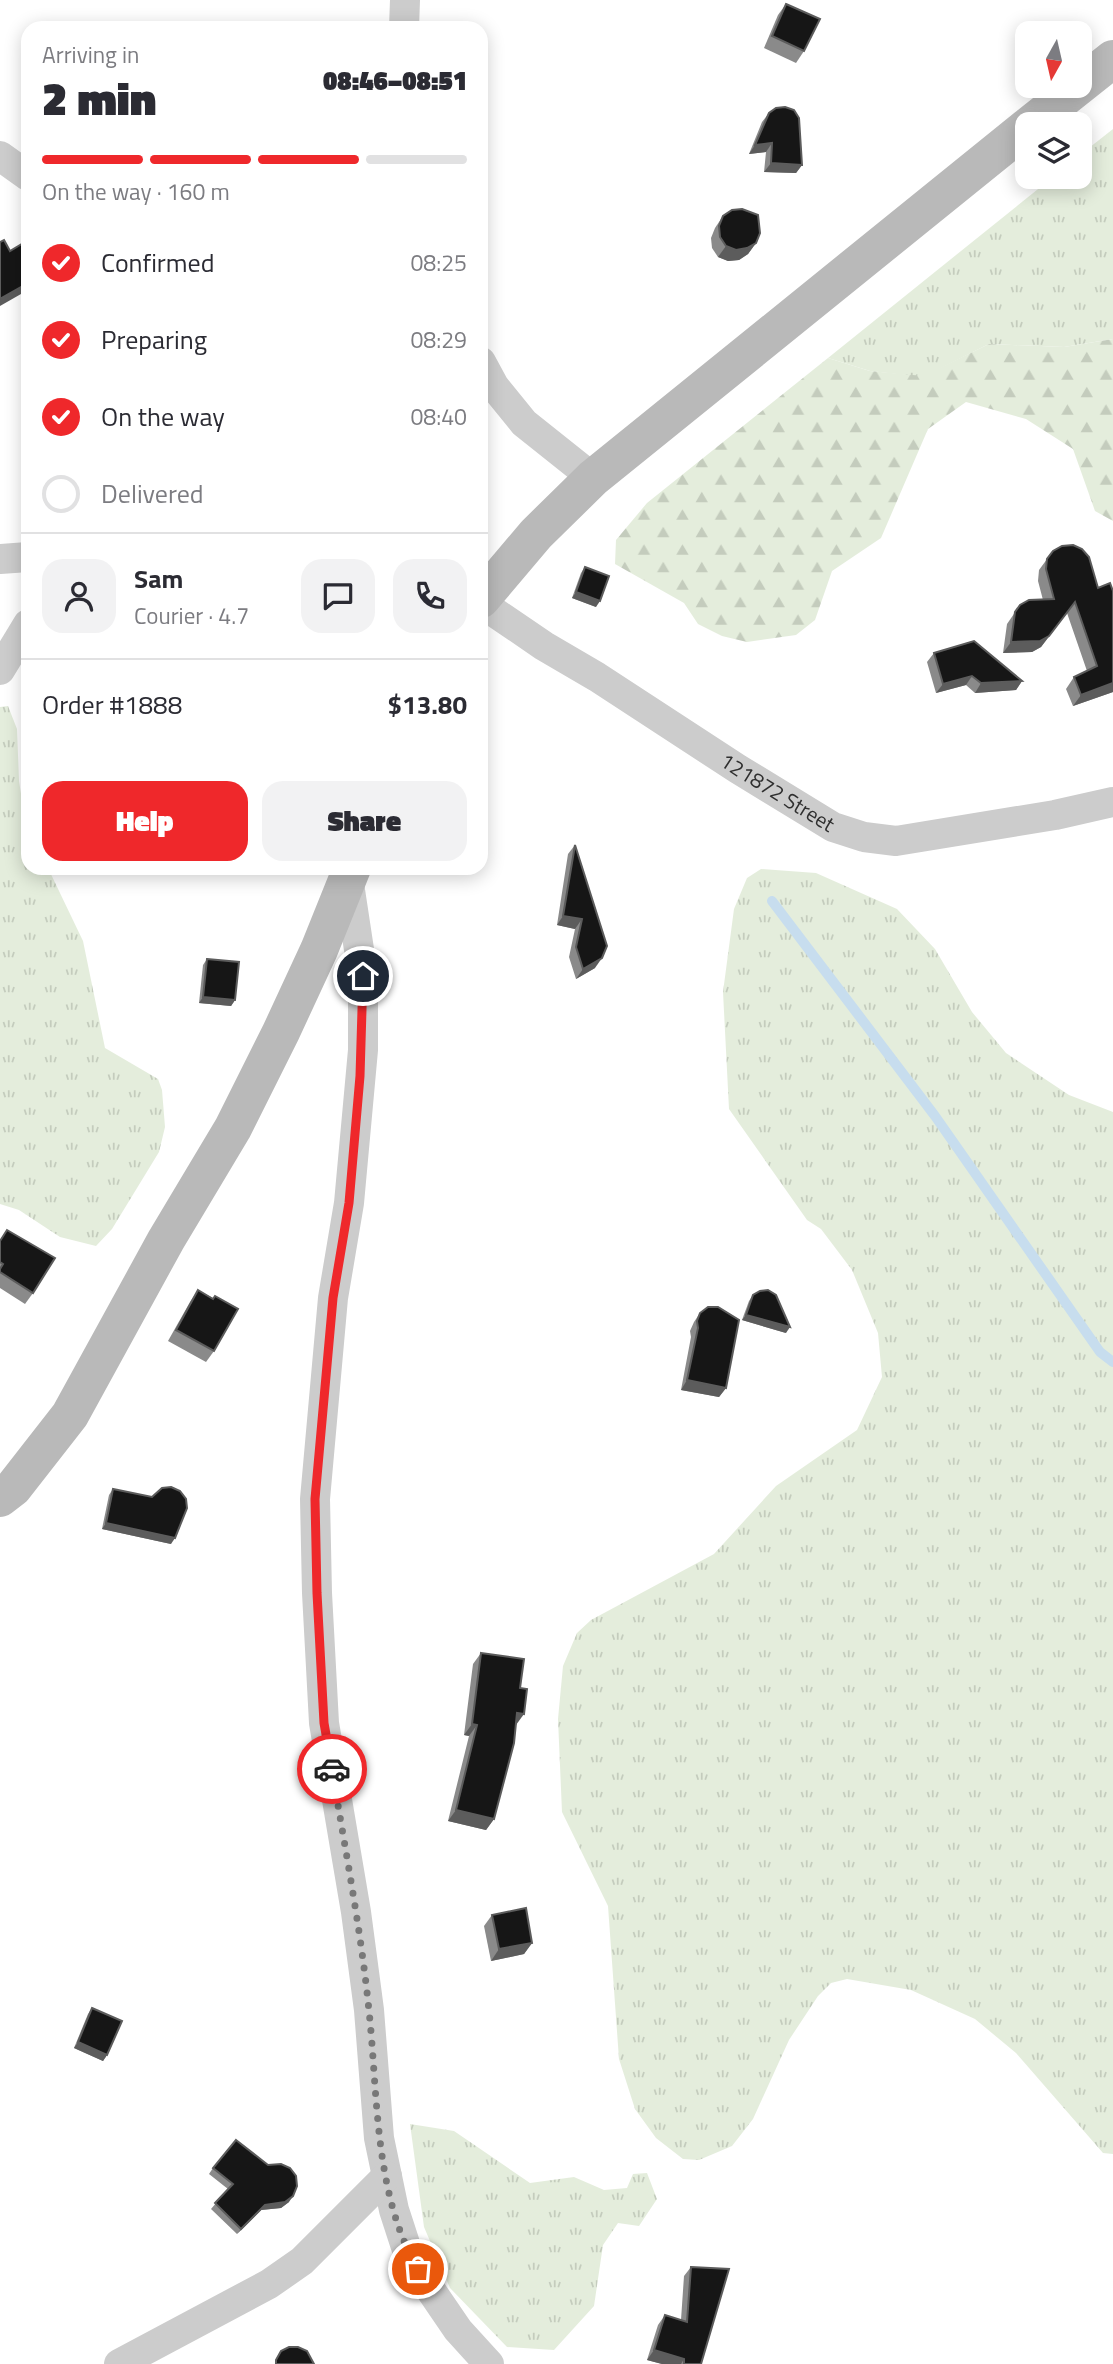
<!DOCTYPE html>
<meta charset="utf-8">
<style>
:root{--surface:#fff;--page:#f2f2f3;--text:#2b2b33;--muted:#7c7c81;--line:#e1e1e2;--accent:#ef282b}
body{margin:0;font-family:"Titillium Web",sans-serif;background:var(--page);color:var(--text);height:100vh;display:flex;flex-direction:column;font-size:26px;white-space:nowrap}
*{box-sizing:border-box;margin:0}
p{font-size:23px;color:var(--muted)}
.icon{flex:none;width:38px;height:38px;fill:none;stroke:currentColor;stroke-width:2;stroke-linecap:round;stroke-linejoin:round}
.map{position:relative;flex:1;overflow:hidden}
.panel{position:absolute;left:21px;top:21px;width:467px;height:854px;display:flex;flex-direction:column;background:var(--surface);border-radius:21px;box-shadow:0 4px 18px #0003}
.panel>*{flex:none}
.needle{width:46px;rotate:188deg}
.tools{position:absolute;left:1015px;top:21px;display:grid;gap:14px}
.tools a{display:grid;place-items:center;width:77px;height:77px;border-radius:14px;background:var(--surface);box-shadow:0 4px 18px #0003;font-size:35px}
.pin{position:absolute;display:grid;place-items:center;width:60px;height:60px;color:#fff;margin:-30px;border:4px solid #fff;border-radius:50%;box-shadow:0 2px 7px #0007}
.courier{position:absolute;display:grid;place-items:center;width:70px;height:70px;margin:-35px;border:5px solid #ef282b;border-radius:50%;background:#fff;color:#222;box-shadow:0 2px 9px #0007}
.headline em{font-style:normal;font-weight:800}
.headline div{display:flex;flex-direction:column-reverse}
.headline{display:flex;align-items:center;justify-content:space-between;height:119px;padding:0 21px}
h1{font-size:46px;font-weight:800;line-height:52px}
.bar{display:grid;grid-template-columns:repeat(4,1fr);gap:10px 7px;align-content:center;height:84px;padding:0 21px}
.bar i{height:9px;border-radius:5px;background:var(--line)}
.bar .selected{background:var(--accent)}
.bar p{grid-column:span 4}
.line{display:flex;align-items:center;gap:18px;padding:0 21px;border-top:2px solid var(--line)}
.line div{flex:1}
.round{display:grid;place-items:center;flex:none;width:74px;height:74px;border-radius:21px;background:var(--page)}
ol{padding:0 21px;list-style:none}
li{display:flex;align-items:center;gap:21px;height:77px}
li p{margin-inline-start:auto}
li .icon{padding:7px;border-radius:50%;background:var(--accent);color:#fff;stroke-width:4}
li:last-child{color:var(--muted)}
li i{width:38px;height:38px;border:4px solid var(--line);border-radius:50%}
.primary-button{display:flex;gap:14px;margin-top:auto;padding:14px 21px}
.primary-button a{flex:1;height:80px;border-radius:21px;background:var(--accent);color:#fff;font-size:28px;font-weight:800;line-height:80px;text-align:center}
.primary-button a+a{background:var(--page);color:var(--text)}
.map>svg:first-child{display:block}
.grass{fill:url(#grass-tufts)}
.forest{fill:url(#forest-firs)}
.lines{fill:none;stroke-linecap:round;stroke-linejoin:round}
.stream{stroke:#c7ddee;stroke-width:10}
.street{stroke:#ccc;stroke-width:30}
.secondary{stroke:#b9b9b9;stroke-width:38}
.wall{fill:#8a8a8a}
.shaded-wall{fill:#5c5c5c}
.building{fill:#161616;stroke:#5c5c5c;stroke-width:2}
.done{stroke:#787878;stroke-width:7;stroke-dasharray:0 12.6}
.route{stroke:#ef282b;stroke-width:9}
.labels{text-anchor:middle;stroke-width:7;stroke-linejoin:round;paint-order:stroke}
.street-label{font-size:21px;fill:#2f2f2f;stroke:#fff}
</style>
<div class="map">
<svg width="1113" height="2364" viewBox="0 0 1113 2364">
<defs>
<pattern id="grass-tufts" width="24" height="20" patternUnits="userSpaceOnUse" patternTransform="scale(1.75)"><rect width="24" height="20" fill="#e4eddc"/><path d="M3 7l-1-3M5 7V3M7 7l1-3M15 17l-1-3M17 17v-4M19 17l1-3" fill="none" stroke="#c4ccbd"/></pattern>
<pattern id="forest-firs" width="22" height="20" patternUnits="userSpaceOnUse" patternTransform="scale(1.75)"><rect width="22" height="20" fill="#e4eddc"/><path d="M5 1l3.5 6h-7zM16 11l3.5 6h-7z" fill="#c4ccbd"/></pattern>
</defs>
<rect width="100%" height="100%" fill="#fff"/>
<!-- grass -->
<g class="grass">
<path d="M1113,129v210l-49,8 -75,-3 -66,33 -53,-6 -42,-13 225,-181h27v-22z"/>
<path d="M8,706l9,23 2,52 6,38 3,7v42h20l35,73 22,107 53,31 4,11 3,37 -6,25 -47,77 -16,17 -36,-9 -41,-27 -19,-6v-497z"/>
<path d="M761,869l55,4 81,36 38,40 37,63 34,41 63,42 44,17v1042l-10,-1 -87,-100 -41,-34 -64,-29 -64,-11 -16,4 -13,13 -29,44 -36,79 -21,27 -33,14 -16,-1 -27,-21 -21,-29 -16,-50 -11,-153 -46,-94 -4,-93 5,-53 14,-33 14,-13 123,-66 62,-68 81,-56 25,-53 -4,-44 -26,-63 -31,-41 -14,-9 -78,-111 -6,-117 11,-83 13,-31z"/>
<path d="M410,2124l44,7 76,52 44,-6 30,13 23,-2 6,-14 14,-1 10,26 -18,27 -21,-3 -15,22 -9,61 -40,44 -47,-3 -57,-59 -26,-61z"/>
</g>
<!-- forest -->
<path class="forest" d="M1113,339v182l-18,-10 -22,-62 -47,-30 -60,-17 -38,27 -47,109 -49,33 -17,49 -19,15 -49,7 -25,-6 -24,-12 -14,-21 -69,-39 1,-24 31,-37 181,-145 42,13 53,5 66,-32 75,3z"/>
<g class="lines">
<!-- stream -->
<path class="stream" d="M772,901l163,215 165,236 13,10"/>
<!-- street -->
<g class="street">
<path d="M404,28l1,-28"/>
<path d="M0,156l28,20"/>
<path d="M481,362l13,24 30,37 69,55"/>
<path d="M0,559l28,-2"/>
<path id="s1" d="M481,603l63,43 53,31 141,92 95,58 31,10 32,4 159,-26 58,-13"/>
<path d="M0,670l28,-46"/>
<path d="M348,877l15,99v74l-14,153 -16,95 -18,201 2,94 7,130 32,189 13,98 10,128 15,72 13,40 23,39 28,41 31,34"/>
<path d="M119,2364l150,-80 33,-23 85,-85"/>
</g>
<!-- secondary -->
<g class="secondary">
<path d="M1031,124l82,-65"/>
<path d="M481,599l55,-65 57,-56 434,-351"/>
<path d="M0,1498l13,-10 57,-73 96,-175 67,-112 48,-96 38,-82 33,-82"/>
</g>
</g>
<!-- wall -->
<g class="wall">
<path d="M786,4l18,47 -8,12 -32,-15 14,-33z"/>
<path d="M769,113l33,52 -6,8 -32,-1 2,-20 -17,2 13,-32z"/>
<path d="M723,216l33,27 -8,11 -9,6 -11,1 -10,-4 -6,-9 -1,-10 4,-10z"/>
<path d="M1053,551l45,37 15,3v101l-40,14 -7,-17 8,-12 13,-6 -20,-58 -26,34 -9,5 -29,1 4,-29 13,-19 23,-5 -5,-19 1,-11z"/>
<path d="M585,567l11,40 -24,-9 9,-25z"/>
<path d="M934,653l88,28 -6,9 -41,3 -9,-8 -30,8 -9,-31z"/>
<path d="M575,845l20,123 -19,11 -7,-22 6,-28 -18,-4 11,-71z"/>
<path d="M207,959l28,41 -4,6 -32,-3 4,-38z"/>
<path d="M7,1230l26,63 -8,11 -25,-16v-48z"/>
<path d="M198,1290l15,8 1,53 -8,11 -38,-21 22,-39z"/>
<path d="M753,1295l33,38 -44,-13 7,-19z"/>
<path d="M700,1313l26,75 -7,9 -38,-7 10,-53 -1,-6 4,-9z"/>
<path d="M113,1489l39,8 19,47 -69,-15 7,-34z"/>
<path d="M481,1653l13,166 -8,11 -38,-9 21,-85 -5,-1 9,-71z"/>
<path d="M492,1915l40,28 -8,11 -33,7 -7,-35z"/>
<path d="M92,2008l15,47 -4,6 -29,-13 14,-34z"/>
<path d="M213,2168l76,34 -8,6 -20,2 -24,24 -26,-25 17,-20 -19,-15z"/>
<path d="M691,2267l10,97h-39l-15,-4 11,-35 7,-10 16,5 3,-44z"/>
</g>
<!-- shaded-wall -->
<g class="shaded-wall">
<path d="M772,143l-6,9 -17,2 6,-9z"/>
<path d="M771,163l31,2 -6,8 -32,-1z"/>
<path d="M756,243l-8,11 -9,6 -11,1 -10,-4 8,-11z"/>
<path d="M28,283v7l-28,16v-7z"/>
<path d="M576,592l24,9 -4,6 -24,-9z"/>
<path d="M1075,602l-34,45 -9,5 -29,1 8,-11z"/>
<path d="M972,676l-6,9 -30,8 7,-9z"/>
<path d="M1022,681l-6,9 -41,3 6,-10z"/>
<path d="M1113,683v9l-40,14 8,-11z"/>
<path d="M563,916l19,3 -7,10 -18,-4z"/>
<path d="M602,958l-7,10 -19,11 7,-10z"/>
<path d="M203,997l32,3 -4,6 -32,-3z"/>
<path d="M746,1315l44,12 -4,6 -44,-13z"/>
<path d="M687,1380l39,8 -7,9 -38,-7z"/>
<path d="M106,1523l69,15 -4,6 -69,-15z"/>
<path d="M517,1713l7,1 -8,11z"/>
<path d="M472,1724l5,1 -8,11 -5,-1z"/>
<path d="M456,1810l38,9 -8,11 -38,-9z"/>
<path d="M532,1943l-8,11 -33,7 8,-12z"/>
<path d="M78,2042l29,13 -4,6 -29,-13z"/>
<path d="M293,2196l-4,6 -8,6 -20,2 -24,24 4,-5 24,-24z"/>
<path d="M654,2350l30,9 -3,5h-19l-15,-4z"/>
</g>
<!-- building -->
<g class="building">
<path d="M786,4l34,15 -16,32 -32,-15z"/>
<path d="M785,107l9,3 5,8 3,47 -31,-2 1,-20 -17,2 14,-32 7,-5z"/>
<path d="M742,209l16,6 2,18 -4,10 -9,5 -11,2 -10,-4 -6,-9 -1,-11 4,-10 9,-6z"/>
<path d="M4,240l6,11 15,-9 3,4v37l-28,16v-57z"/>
<path d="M1073,545l9,4 7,8 9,31 12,-5 3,8v92l-32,12 -7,-18 23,-11 -22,-64 -26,34 -9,5 -29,1 4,-30 5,-7 9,-5 25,-1 -8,-30 1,-10 6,-8 9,-5z"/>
<path d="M585,567l24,9 -9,25 -24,-9z"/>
<path d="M974,641l48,40 -41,2 -9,-7 -29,8 -9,-31z"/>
<path d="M575,845l32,101 -5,12 -19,11 -7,-22 6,-28 -19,-3z"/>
<path d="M207,959l32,3 -4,38 -32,-3z"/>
<path d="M7,1230l48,28 -22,35 -33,-21v-3l3,-5 -3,-2v-21z"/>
<path d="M198,1290l15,9 2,-3 23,13 -24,42 -38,-21z"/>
<path d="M768,1290l8,5 14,32 -44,-12 7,-20 7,-4z"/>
<path d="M708,1307h10l21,13 -13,68 -39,-8 11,-52 -1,-7 3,-8z"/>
<path d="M171,1487l9,4 6,8 1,9 -12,30 -69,-15 7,-34 39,8 10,-9z"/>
<path d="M481,1653l43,6 -4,29 7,1 -3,25 -7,-1 -3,30 -20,76 -38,-9 21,-85 -5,-1z"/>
<path d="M526,1908l6,35 -33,6 -7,-34z"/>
<path d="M92,2008l30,13 -15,34 -29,-13z"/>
<path d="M236,2140l32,25 13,-1 9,4 6,8 1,10 -4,10 -8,6 -20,3 -24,24 -26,-26 18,-19 -20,-16z"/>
<path d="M691,2267l38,2 -28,95h-17v-5l-30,-9 11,-35 22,7z"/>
<path d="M289,2347h9l9,4 7,13h-38v-4l5,-9z"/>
</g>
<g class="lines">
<!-- done -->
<path class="done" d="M332,1769c13,80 29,161 37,242 9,83 5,184 49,258"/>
<!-- route -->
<path class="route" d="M332,1769l-8,-46 -7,-130 -2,-94 18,-201 16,-95 11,-127 3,-100"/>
</g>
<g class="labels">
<!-- street labels -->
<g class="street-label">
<text dy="7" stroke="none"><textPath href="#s1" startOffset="352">121872 Street</textPath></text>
</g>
</g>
</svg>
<div class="tools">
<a><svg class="needle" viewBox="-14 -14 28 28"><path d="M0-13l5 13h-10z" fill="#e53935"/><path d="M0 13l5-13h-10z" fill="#7c7c81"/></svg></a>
<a><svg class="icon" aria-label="layers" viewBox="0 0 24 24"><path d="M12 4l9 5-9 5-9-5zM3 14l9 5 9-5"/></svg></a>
</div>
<div class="pin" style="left:418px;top:2269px;background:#ea580c"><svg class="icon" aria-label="bag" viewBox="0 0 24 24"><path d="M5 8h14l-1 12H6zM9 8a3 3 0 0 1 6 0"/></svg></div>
<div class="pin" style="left:363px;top:976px;background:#1f2937"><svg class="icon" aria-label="home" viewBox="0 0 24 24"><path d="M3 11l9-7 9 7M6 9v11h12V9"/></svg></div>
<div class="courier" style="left:332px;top:1769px"><svg class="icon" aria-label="car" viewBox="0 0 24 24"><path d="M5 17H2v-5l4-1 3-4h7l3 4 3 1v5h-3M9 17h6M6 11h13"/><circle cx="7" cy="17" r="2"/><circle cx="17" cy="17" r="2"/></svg></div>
<section class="panel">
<div class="headline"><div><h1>2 min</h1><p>Arriving in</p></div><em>08:46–08:51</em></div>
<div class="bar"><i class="selected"></i><i class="selected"></i><i class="selected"></i><i></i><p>On the way · 160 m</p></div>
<ol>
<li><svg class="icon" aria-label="check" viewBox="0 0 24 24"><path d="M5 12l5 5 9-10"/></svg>Confirmed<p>08:25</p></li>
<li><svg class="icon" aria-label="check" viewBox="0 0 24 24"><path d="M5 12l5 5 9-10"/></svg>Preparing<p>08:29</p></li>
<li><svg class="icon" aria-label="check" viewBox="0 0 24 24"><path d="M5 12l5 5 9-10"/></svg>On the way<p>08:40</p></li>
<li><i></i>Delivered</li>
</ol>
<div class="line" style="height:126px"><a class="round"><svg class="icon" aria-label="person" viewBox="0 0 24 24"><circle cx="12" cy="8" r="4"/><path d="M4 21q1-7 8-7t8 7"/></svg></a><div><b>Sam</b><p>Courier · 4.7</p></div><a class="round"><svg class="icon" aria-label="chat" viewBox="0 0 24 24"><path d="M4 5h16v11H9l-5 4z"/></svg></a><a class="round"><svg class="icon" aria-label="phone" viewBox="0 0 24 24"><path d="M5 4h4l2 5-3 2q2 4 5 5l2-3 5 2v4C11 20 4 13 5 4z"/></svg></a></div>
<div class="line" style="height:91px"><div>Order #1888</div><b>$13.80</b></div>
<div class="primary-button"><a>Help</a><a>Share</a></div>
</section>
</div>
